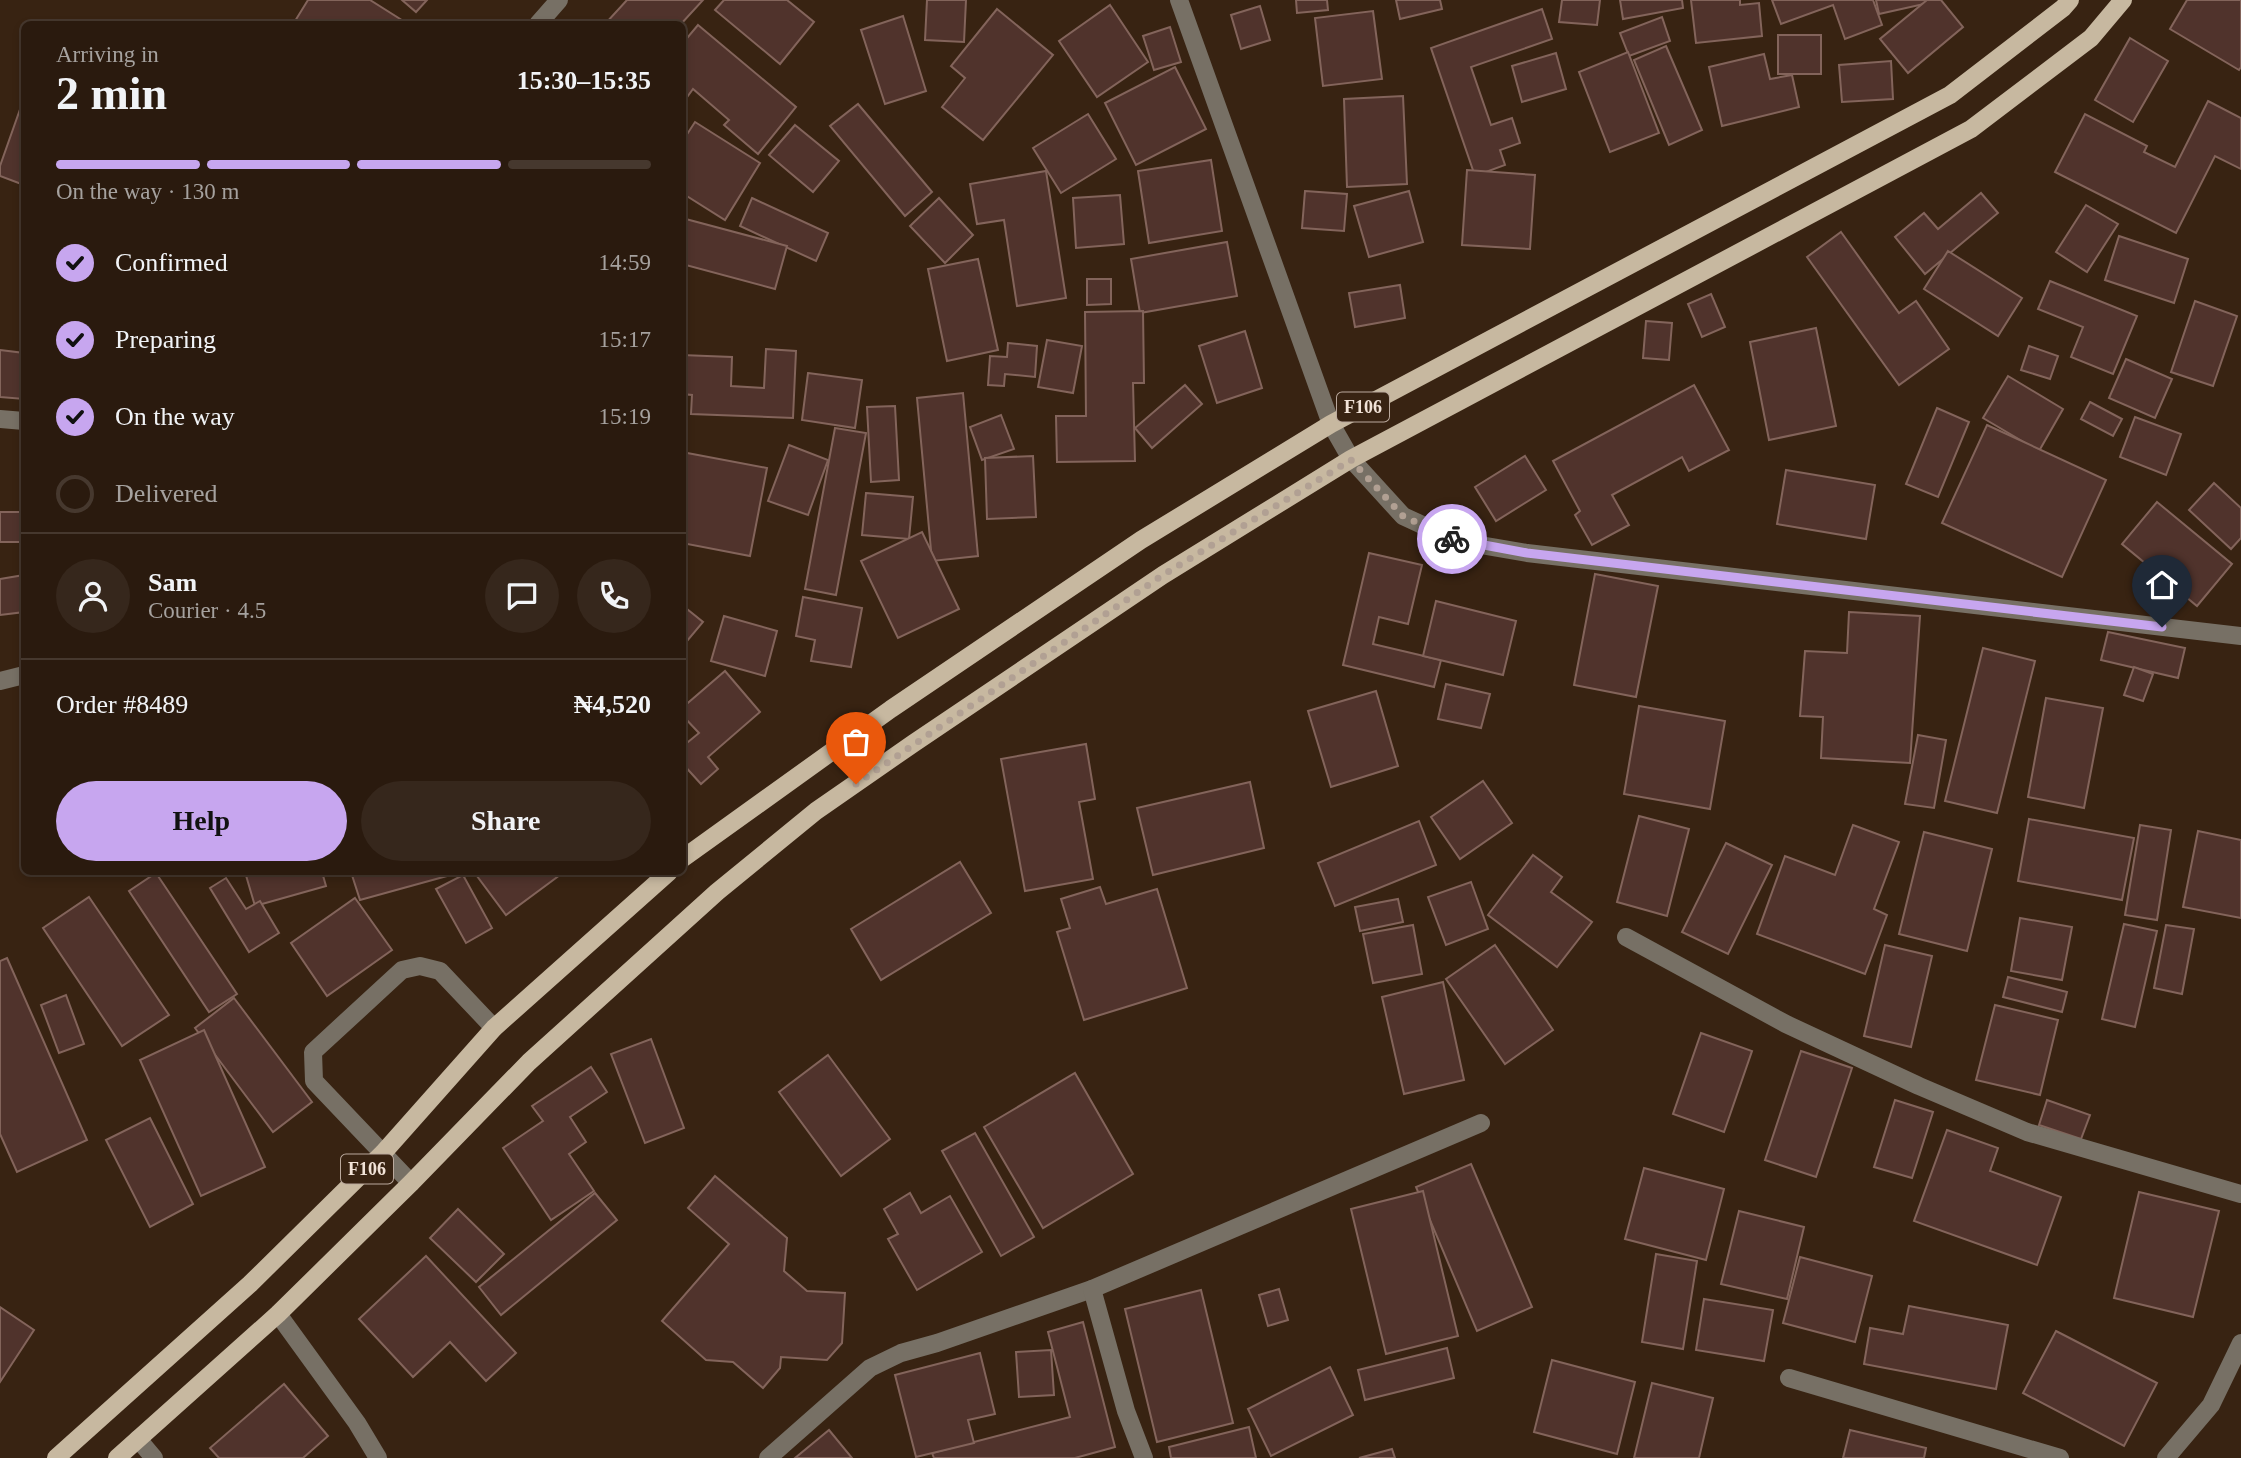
<!DOCTYPE html>
<meta charset="utf-8">
<style>
:root{--surface:#2a1a0e;--page:#36271c;--text:#f1f3f6;--muted:#a5a19e;--line:#46382e;--accent:#c7a6ef}
body{margin:0;font-family:"Times New Roman",serif;background:var(--page);color:var(--text);height:100vh;display:flex;flex-direction:column;font-size:26px;white-space:nowrap}
*{box-sizing:border-box;margin:0}
p{font-size:23px;color:var(--muted)}
.icon{flex:none;width:38px;height:38px;fill:none;stroke:currentColor;stroke-width:2;stroke-linecap:round;stroke-linejoin:round}
.map{position:relative;flex:1;overflow:hidden}
.sheet{position:absolute;left:21px;top:21px;width:665px;height:854px;display:flex;flex-direction:column;background:var(--surface);border-radius:10px;box-shadow:0 4px 10px #0003,0 0 0 2px var(--line)}
.sheet>*{flex:none}
.pin{position:absolute;display:grid;place-items:center;width:60px;height:60px;color:#fff;margin:-72px -30px;border-radius:50% 50% 50% 0;rotate:-45deg;box-shadow:0 0 7px #0007}
.pin .icon{rotate:45deg}
.courier{position:absolute;display:grid;place-items:center;width:70px;height:70px;margin:-35px;border:5px solid #c7a6ef;border-radius:50%;background:#fff;color:#222;box-shadow:0 2px 9px #0007}
.summary em{font-style:normal;font-weight:800}
.summary div{display:flex;flex-direction:column-reverse}
.summary{display:flex;align-items:center;justify-content:space-between;height:119px;padding:0 35px}
h1{font-size:46px;font-weight:800;line-height:52px}
.bar{display:grid;grid-template-columns:repeat(4,1fr);gap:10px 7px;align-content:center;height:84px;padding:0 35px}
.bar i{height:9px;border-radius:5px;background:var(--line)}
.bar .active{background:var(--accent)}
.bar p{grid-column:span 4}
.line{display:flex;align-items:center;gap:18px;padding:0 35px;border-top:2px solid var(--line)}
.line div{flex:1}
.round{display:grid;place-items:center;flex:none;width:74px;height:74px;border-radius:37px;background:var(--page)}
ol{padding:0 35px;list-style:none}
li{display:flex;align-items:center;gap:21px;height:77px}
li p{margin-inline-start:auto}
li .icon{padding:7px;border-radius:50%;background:var(--accent);color:#111;stroke-width:4}
li:last-child{color:var(--muted)}
li i{width:38px;height:38px;border:4px solid var(--line);border-radius:50%}
.action{display:flex;gap:14px;margin-top:auto;padding:14px 35px}
.action a{flex:1;height:80px;border-radius:42px;background:var(--accent);color:#111;font-size:28px;font-weight:800;line-height:80px;text-align:center}
.action a+a{background:var(--page);color:var(--text)}
.map>svg:first-child{display:block}
.building{fill:#50332c;stroke:#83645b;stroke-width:2}
.lines{fill:none;stroke-linecap:round;stroke-linejoin:round}
.minor{stroke:#777065;stroke-width:18}
.major{stroke:#c7b8a0;stroke-width:18}
.done{stroke:#b1a093;stroke-width:7;stroke-dasharray:0 12.6}
.route{stroke:#c7a6ef;stroke-width:9}
.labels{text-anchor:middle;stroke-width:6;stroke-linejoin:round;paint-order:stroke}
.shield{fill:#382312;stroke:#baa99d;stroke-width:2}
.shield-label{font-size:18px;font-weight:bold;fill:#f2e3d8}
</style>
<div class="map">
<svg width="2241" height="1458" viewBox="0 0 2241 1458">
<rect width="100%" height="100%" fill="#382312"/>
<!-- building -->
<g class="building">
<path d="M308,0h62l38,24h-107l-6,-3z"/>
<path d="M402,0h25l-11,12z"/>
<path d="M627,0h76l-22,24h-76z"/>
<path d="M724,0h63l27,22 -34,42 -65,-54z"/>
<path d="M927,0h39l-2,42 -39,-2z"/>
<path d="M1296,0h31l1,10 -31,3z"/>
<path d="M1396,0h44l2,9 -42,10z"/>
<path d="M1562,0h38l-3,25 -38,-3z"/>
<path d="M1620,0h62l1,8 -60,11z"/>
<path d="M1691,0h49v5l19,-2 3,33 -66,7z"/>
<path d="M1772,0h101l9,25 -37,14 -12,-34 -52,19z"/>
<path d="M1876,0h57v2l-54,12z"/>
<path d="M1927,0h14l22,27 -55,46 -28,-34z"/>
<path d="M2187,0h54v67l-2,3 -69,-41z"/>
<path d="M1110,5l38,57 -51,35 -38,-56z"/>
<path d="M1260,6l10,34 -29,9 -10,-34z"/>
<path d="M997,9l56,46 -70,85 -41,-33 23,-29 -14,-12z"/>
<path d="M1542,9l10,30 -81,28 20,58 21,-7 8,25 -20,7 5,15 -30,11 -44,-128z"/>
<path d="M1373,11l9,68 -59,7 -8,-68z"/>
<path d="M903,16l23,75 -41,13 -24,-74z"/>
<path d="M1662,17l8,24 -41,15 -9,-23z"/>
<path d="M698,25l98,82 -38,47 -34,-29 5,-5 -36,-31 -8,11 -3,-2v-54z"/>
<path d="M1170,27l11,35 -27,8 -11,-34z"/>
<rect x="1778" y="35" width="43" height="39"/>
<path d="M2130,38l38,23 -35,61 -38,-22z"/>
<path d="M1666,46l36,84 -33,15 -35,-85z"/>
<path d="M1628,52l31,81 -49,19 -31,-80z"/>
<path d="M1556,53l10,36 -44,13 -10,-36z"/>
<path d="M1764,54l6,25 22,-4 7,32 -77,19 -13,-59z"/>
<path d="M1891,61l2,38 -51,3 -3,-37z"/>
<path d="M1175,67l31,62 -70,36 -31,-62z"/>
<path d="M1403,96l4,88 -60,3 -3,-88z"/>
<path d="M24,98v87l-24,-9v-10z"/>
<path d="M2208,101l33,17v51l-26,-13 -39,77 -121,-61 30,-58 62,32 -3,6 31,15z"/>
<path d="M858,104l74,88 -27,24 -75,-90z"/>
<path d="M1088,114l28,45 -55,34 -28,-45z"/>
<path d="M695,122l65,41 -35,57 -43,-27v-51z"/>
<path d="M795,125l44,36 -26,31 -44,-37z"/>
<path d="M1211,160l11,71 -73,12 -11,-72z"/>
<path d="M1467,170l68,5 -5,74 -68,-4z"/>
<path d="M1046,171l20,127 -49,8 -13,-86 -27,4 -7,-40z"/>
<path d="M1305,191l42,3 -3,37 -42,-3z"/>
<path d="M1409,191l14,51 -54,15 -15,-51z"/>
<path d="M1981,193l17,20 -73,61 -30,-37 29,-24 14,16z"/>
<path d="M1120,195l4,49 -48,4 -3,-50z"/>
<path d="M752,198l76,35 -12,28 -76,-35z"/>
<path d="M939,198l34,37 -28,28 -35,-37z"/>
<path d="M2086,205l32,19 -31,48 -31,-20z"/>
<path d="M682,218l105,28 -12,43 -93,-25z"/>
<path d="M1841,232l58,81 17,-12 33,48 -50,36 -92,-128z"/>
<path d="M2119,236l69,23 -14,44 -69,-23z"/>
<path d="M1227,242l10,54 -97,17 -9,-54z"/>
<path d="M1948,251l74,47 -24,38 -74,-47z"/>
<path d="M978,259l20,91 -51,11 -19,-92z"/>
<path d="M1087,279h24v25l-24,1z"/>
<path d="M2050,281l87,35 -24,58 -42,-17 12,-30 -45,-18z"/>
<path d="M1400,285l5,33 -50,9 -6,-34z"/>
<path d="M1711,294l14,33 -23,10 -14,-33z"/>
<path d="M2195,301l42,15 -24,70 -42,-14z"/>
<path d="M1143,311l1,72h-11l2,78 -78,1 -1,-46h30l-1,-104z"/>
<path d="M1646,321l26,2 -3,37 -26,-2z"/>
<path d="M1816,328l20,98 -67,14 -19,-98z"/>
<path d="M1245,331l17,57 -45,15 -18,-57z"/>
<path d="M1047,340l35,6 -9,47 -35,-6z"/>
<path d="M1008,343l29,3 -2,31 -30,-3 -1,12 -16,-1 2,-29 17,1z"/>
<path d="M2029,346l29,10 -8,23 -29,-9z"/>
<path d="M766,349l30,2 -3,67 -102,-4 1,-19 -10,-1v-39l50,2 -1,29 33,2z"/>
<path d="M0,350l24,3v46l-24,-2z"/>
<path d="M2126,359l46,20 -17,39 -46,-20z"/>
<path d="M808,373l54,7 -7,48 -53,-8z"/>
<path d="M2008,376l55,33 -24,42 -56,-33z"/>
<path d="M1185,385l17,19 -50,44 -17,-20z"/>
<path d="M1694,385l35,65 -40,21 -7,-14 -70,38 17,30 -37,20 -17,-30 5,-4 -27,-50z"/>
<path d="M963,393l15,163 -46,5 -15,-163z"/>
<path d="M2090,402l32,17 -9,17 -32,-17z"/>
<path d="M895,406l4,74 -28,2 -4,-75z"/>
<path d="M1937,408l32,14 -31,75 -32,-13z"/>
<path d="M1001,415l13,34 -32,11 -12,-33z"/>
<path d="M2135,417l46,17 -15,41 -46,-18z"/>
<path d="M1987,425l119,55 -44,97 -120,-54z"/>
<path d="M835,428l31,5 -30,162 -31,-6z"/>
<path d="M21,433l3,1v108h-24v-30h20z"/>
<path d="M789,445l39,15 -20,55 -40,-14z"/>
<path d="M682,452l85,16 -17,88 -68,-13z"/>
<path d="M1033,456l3,61 -49,2 -2,-61z"/>
<path d="M1525,456l21,34 -50,31 -21,-34z"/>
<path d="M1786,470l89,15 -9,54 -89,-15z"/>
<path d="M2214,483l27,25v30l-10,11 -42,-39z"/>
<path d="M866,493l47,4 -4,42 -47,-4z"/>
<path d="M2157,502l75,62 -35,42 -75,-62z"/>
<path d="M922,532l37,77 -61,29 -37,-77z"/>
<path d="M1369,553l53,12 -14,59 -29,-7 -6,27 68,16 -7,27 -91,-22z"/>
<path d="M1595,574l63,12 -22,111 -62,-12z"/>
<path d="M24,575v37l-24,3v-36z"/>
<path d="M803,597l59,11 -11,59 -40,-6 4,-21 -19,-4z"/>
<path d="M1436,601l80,20 -13,54 -80,-19z"/>
<path d="M682,605l21,17 -21,25z"/>
<path d="M1849,612l71,4 -10,147 -89,-5 2,-41 -23,-1 5,-65 42,2z"/>
<path d="M724,616l53,15 -12,45 -54,-15z"/>
<path d="M2108,632l77,16 -7,30 -77,-18z"/>
<path d="M1983,648l52,13 -38,152 -52,-12z"/>
<path d="M2134,667l19,7 -10,27 -19,-6z"/>
<path d="M725,671l35,41 -52,45 10,12 -17,15 -19,-21v-16l17,-14 -17,-18v-7z"/>
<path d="M1446,684l44,10 -9,34 -43,-9z"/>
<path d="M1376,691l22,75 -67,21 -23,-76z"/>
<path d="M2046,698l57,10 -19,100 -56,-11z"/>
<path d="M1639,706l86,15 -15,88 -86,-15z"/>
<path d="M1918,735l28,5 -12,68 -29,-4z"/>
<path d="M1086,744l9,55 -16,3 14,77 -68,12 -24,-132z"/>
<path d="M1483,781l29,42 -52,36 -29,-42z"/>
<path d="M1250,782l14,66 -111,27 -16,-67z"/>
<path d="M1639,816l50,13 -22,87 -50,-14z"/>
<path d="M2029,819l105,19 -12,62 -104,-19z"/>
<path d="M1419,821l17,44 -101,41 -17,-43z"/>
<path d="M1853,825l46,17 -25,67 13,6 -22,59 -108,-40 28,-78 50,19z"/>
<path d="M2140,825l31,5 -14,90 -32,-5z"/>
<path d="M2198,831l43,9v78l-58,-11z"/>
<path d="M1924,832l68,17 -25,102 -68,-17z"/>
<path d="M1726,843l46,22 -44,89 -46,-22z"/>
<path d="M1533,855l29,22 -11,15 41,30 -35,45 -69,-52z"/>
<path d="M960,862l31,51 -110,67 -30,-51z"/>
<path d="M245,872h77l4,14 -71,20z"/>
<path d="M351,872h95l1,4 -87,24z"/>
<path d="M474,872h90l-58,43z"/>
<path d="M156,873l81,121 -28,18 -80,-121z"/>
<path d="M463,875l29,53 -26,15 -30,-54z"/>
<path d="M226,878l20,31 14,-8 19,32 -30,19 -39,-64z"/>
<path d="M1471,882l17,47 -42,16 -18,-48z"/>
<path d="M1100,887l6,17 51,-15 30,99 -103,32 -27,-88 13,-4 -9,-29z"/>
<path d="M89,897l80,118 -47,31 -79,-118z"/>
<path d="M355,898l37,52 -65,46 -36,-53z"/>
<path d="M1398,899l5,23 -43,9 -5,-24z"/>
<path d="M2020,918l52,9 -10,53 -51,-9z"/>
<path d="M2124,924l33,7 -22,96 -33,-8z"/>
<path d="M1413,925l9,49 -49,9 -10,-49z"/>
<path d="M2166,925l28,4 -12,65 -28,-6z"/>
<path d="M1495,945l58,85 -48,34 -59,-85z"/>
<path d="M1885,945l47,11 -21,91 -47,-11z"/>
<path d="M7,958l80,182 -70,32 -17,-38v-173z"/>
<path d="M2008,977l59,15 -5,20 -59,-15z"/>
<path d="M1443,982l21,98 -60,14 -22,-97z"/>
<path d="M66,995l18,49 -25,9 -18,-48z"/>
<path d="M234,998l78,104 -39,30 -78,-104z"/>
<path d="M1995,1005l63,15 -18,75 -64,-15z"/>
<path d="M204,1030l61,137 -64,29 -61,-136z"/>
<path d="M1701,1033l51,18 -28,81 -51,-18z"/>
<path d="M651,1039l33,89 -39,15 -34,-89z"/>
<path d="M1801,1051l51,17 -36,109 -51,-17z"/>
<path d="M828,1055l62,84 -49,37 -62,-84z"/>
<path d="M591,1067l16,25 -37,25 16,25 -17,12 25,37 -43,29 -48,-72 40,-27 -11,-15z"/>
<path d="M1075,1073l58,101 -90,54 -59,-101z"/>
<path d="M1895,1100l38,12 -21,66 -38,-11z"/>
<path d="M2047,1100l43,15 -9,24 -42,-14z"/>
<path d="M150,1118l43,86 -43,23 -44,-87z"/>
<path d="M1947,1130l51,18 -8,23 71,26 -24,68 -123,-44z"/>
<path d="M975,1133l59,104 -33,19 -59,-105z"/>
<path d="M1471,1164l61,143 -55,24 -61,-144z"/>
<path d="M1644,1168l80,21 -18,71 -81,-21z"/>
<path d="M715,1176l72,62 -3,33 23,20 38,2 -3,50 -15,17 -46,-3 -1,11 -17,20 -30,-26 -27,-2 -44,-39 67,-77 -41,-36z"/>
<path d="M1423,1191l35,145 -72,18 -35,-145z"/>
<path d="M2139,1192l80,19 -26,106 -79,-19z"/>
<path d="M595,1193l22,27 -116,95 -22,-28z"/>
<path d="M910,1193l11,20 29,-17 32,56 -65,38 -29,-51 10,-5 -14,-25z"/>
<path d="M458,1209l46,45 -28,28 -46,-44z"/>
<path d="M1739,1211l65,16 -17,72 -66,-15z"/>
<path d="M1656,1254l41,7 -14,88 -41,-7z"/>
<path d="M426,1256l90,97 -30,28 -36,-39 -37,35 -54,-58z"/>
<path d="M1800,1257l72,19 -17,66 -72,-19z"/>
<path d="M1279,1289l9,31 -20,6 -9,-31z"/>
<path d="M1201,1290l32,133 -76,19 -32,-133z"/>
<path d="M1704,1299l69,11 -9,51 -68,-11z"/>
<path d="M1909,1306l99,19 -12,64 -132,-25 6,-36 33,6z"/>
<path d="M0,1307l34,23 -34,52z"/>
<path d="M1083,1322l32,125 -40,11h-141l-2,-5 138,-36 -22,-85z"/>
<path d="M2056,1331l101,52 -33,63 -101,-53z"/>
<path d="M1447,1348l7,30 -89,22 -7,-30z"/>
<path d="M1051,1350l3,45 -35,2 -3,-45z"/>
<path d="M980,1353l15,61 -27,6 6,23 -58,14 -21,-82z"/>
<path d="M1552,1360l83,22 -18,72 -83,-22z"/>
<path d="M1330,1367l23,48 -82,41 -23,-47z"/>
<path d="M1652,1383l61,15 -14,60h-65z"/>
<path d="M284,1384l44,52 -25,22h-84l-9,-10z"/>
<path d="M1249,1427l7,31h-85l-2,-11z"/>
<path d="M829,1430l23,28h-57z"/>
<path d="M1850,1430l76,18 -2,10h-81z"/>
<path d="M1392,1449l3,9h-36z"/>
</g>
<g class="lines">
<!-- minor -->
<g class="minor">
<path d="M1179,0l152,424 20,35 52,57 54,25 70,12 714,83"/>
<path d="M538,24l21,-24"/>
<path d="M0,419l24,2"/>
<path d="M0,681l24,-6"/>
<path d="M1626,937l160,87 133,62 108,46 214,62"/>
<path d="M411,1183l-97,-102 -1,-29 89,-82 18,-4 20,5 54,57"/>
<path d="M278,1314l79,109 21,35"/>
<path d="M1789,1378l271,80"/>
<path d="M138,1439l16,19"/>
<path d="M768,1458l102,-90 31,-15 36,-10 155,-54"/>
<path d="M1144,1458l-18,-47 -34,-122 389,-166"/>
<path d="M2166,1458l45,-53 30,-62"/>
</g>
<!-- major -->
<g class="major">
<path d="M682,859l209,-150 250,-169 190,-116 619,-329 113,-87 7,-8"/>
<path d="M56,1458l194,-174 133,-131 111,-125 175,-156"/>
<path d="M117,1458l161,-144 133,-131 118,-121 188,-170 99,-81 98,-68 249,-168 188,-116 620,-330 120,-91 32,-38"/>
</g>
</g>
<g class="lines">
<!-- done -->
<path class="done" d="M856,784l307,-209 188,-115 52,56 49,23"/>
<!-- route -->
<path class="route" d="M1452,539l75,14 635,74"/>
</g>
<g class="labels">
<!-- shield labels -->
<g class="shield">
<rect x="1337" y="392.5" width="52" height="29" rx="5"/>
<rect x="341" y="1154.5" width="52" height="29" rx="5"/>
</g>
<g class="shield-label">
<text x="1363" y="413">F106</text>
<text x="367" y="1175">F106</text>
</g>
</g>
</svg>
<div class="pin" style="left:856px;top:784px;background:#ea580c"><svg class="icon" aria-label="bag" viewBox="0 0 24 24"><path d="M5 8h14l-1 12H6zM9 8a3 3 0 0 1 6 0"/></svg></div>
<div class="pin" style="left:2162px;top:627px;background:#1f2937"><svg class="icon" aria-label="home" viewBox="0 0 24 24"><path d="M3 11l9-7 9 7M6 9v11h12V9"/></svg></div>
<div class="courier" style="left:1452px;top:539px"><svg class="icon" aria-label="bike" viewBox="0 0 24 24"><circle cx="6" cy="16" r="4"/><circle cx="18" cy="16" r="4"/><path d="M6 16l4-8h5l3 8M10 8l3 8H6M13 5h3"/></svg></div>
<section class="sheet">
<div class="summary"><div><h1>2 min</h1><p>Arriving in</p></div><em>15:30–15:35</em></div>
<div class="bar"><i class="active"></i><i class="active"></i><i class="active"></i><i></i><p>On the way · 130 m</p></div>
<ol>
<li><svg class="icon" aria-label="check" viewBox="0 0 24 24"><path d="M5 12l5 5 9-10"/></svg>Confirmed<p>14:59</p></li>
<li><svg class="icon" aria-label="check" viewBox="0 0 24 24"><path d="M5 12l5 5 9-10"/></svg>Preparing<p>15:17</p></li>
<li><svg class="icon" aria-label="check" viewBox="0 0 24 24"><path d="M5 12l5 5 9-10"/></svg>On the way<p>15:19</p></li>
<li><i></i>Delivered</li>
</ol>
<div class="line" style="height:126px"><a class="round"><svg class="icon" aria-label="person" viewBox="0 0 24 24"><circle cx="12" cy="8" r="4"/><path d="M4 21q1-7 8-7t8 7"/></svg></a><div><b>Sam</b><p>Courier · 4.5</p></div><a class="round"><svg class="icon" aria-label="chat" viewBox="0 0 24 24"><path d="M4 5h16v11H9l-5 4z"/></svg></a><a class="round"><svg class="icon" aria-label="phone" viewBox="0 0 24 24"><path d="M5 4h4l2 5-3 2q2 4 5 5l2-3 5 2v4C11 20 4 13 5 4z"/></svg></a></div>
<div class="line" style="height:91px"><div>Order #8489</div><b>₦4,520</b></div>
<div class="action"><a>Help</a><a>Share</a></div>
</section>
</div>
